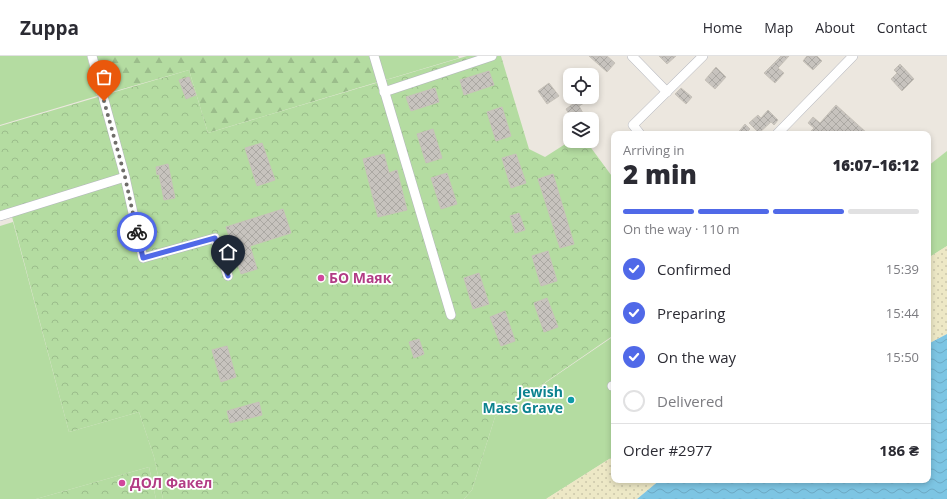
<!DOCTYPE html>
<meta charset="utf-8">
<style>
:root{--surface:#fff;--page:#f2f2f3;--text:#2b2b33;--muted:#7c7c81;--line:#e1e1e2;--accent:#5069e8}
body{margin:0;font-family:"Open Sans",sans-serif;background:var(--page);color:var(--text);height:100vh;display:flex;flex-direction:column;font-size:15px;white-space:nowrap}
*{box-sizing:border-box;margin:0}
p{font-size:13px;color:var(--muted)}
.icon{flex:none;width:22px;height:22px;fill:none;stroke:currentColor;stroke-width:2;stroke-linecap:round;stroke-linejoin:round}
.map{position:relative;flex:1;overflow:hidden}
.side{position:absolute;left:611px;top:75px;width:320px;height:352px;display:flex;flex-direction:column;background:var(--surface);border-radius:8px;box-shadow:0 2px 6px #0003}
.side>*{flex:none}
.tools{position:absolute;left:563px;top:12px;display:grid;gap:8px}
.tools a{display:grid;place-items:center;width:36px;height:36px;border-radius:8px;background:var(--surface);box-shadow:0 2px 6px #0003;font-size:20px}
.pin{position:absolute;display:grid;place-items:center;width:34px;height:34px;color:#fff;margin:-41px -17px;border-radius:50% 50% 50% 0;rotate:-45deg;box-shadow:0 0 4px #0007}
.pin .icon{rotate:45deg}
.courier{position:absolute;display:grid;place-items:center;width:40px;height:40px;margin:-20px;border:3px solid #5069e8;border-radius:50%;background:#fff;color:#222;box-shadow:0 1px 5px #0007}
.overview em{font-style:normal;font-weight:800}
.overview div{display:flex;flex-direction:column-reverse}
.overview{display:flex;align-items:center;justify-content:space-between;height:68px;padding:0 12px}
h1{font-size:26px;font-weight:800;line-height:30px}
.bar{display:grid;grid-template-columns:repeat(4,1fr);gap:6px 4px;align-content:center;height:48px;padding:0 12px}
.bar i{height:5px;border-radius:3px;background:var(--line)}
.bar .active{background:var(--accent)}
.bar p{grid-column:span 4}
.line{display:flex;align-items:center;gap:10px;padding:0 12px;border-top:1px solid var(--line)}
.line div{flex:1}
ol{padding:0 12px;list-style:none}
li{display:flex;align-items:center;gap:12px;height:44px}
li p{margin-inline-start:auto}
li .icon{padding:4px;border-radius:50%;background:var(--accent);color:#fff;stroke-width:4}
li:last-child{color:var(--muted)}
li i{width:22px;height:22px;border:2px solid var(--line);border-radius:50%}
header{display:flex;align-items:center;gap:24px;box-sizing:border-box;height:56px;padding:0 20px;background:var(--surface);border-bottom:1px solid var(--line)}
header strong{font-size:19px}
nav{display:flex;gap:22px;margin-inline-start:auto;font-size:14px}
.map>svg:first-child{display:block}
.grass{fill:#b4dca1}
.forest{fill:url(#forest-firs)}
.sand{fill:url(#sand-dots)}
.park{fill:url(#park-crowns)}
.water{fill:url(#water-waves)}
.building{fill:url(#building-cross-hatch);stroke:#c7c2b9}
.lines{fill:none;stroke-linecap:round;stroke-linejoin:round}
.minor-casing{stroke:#b3b5bd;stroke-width:10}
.minor{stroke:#fff;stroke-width:9}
.done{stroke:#6f6d6a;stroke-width:4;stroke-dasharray:0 7.2}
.route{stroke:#5069e8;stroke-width:5}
.hotel-dot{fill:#d1479c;stroke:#fff;stroke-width:1.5}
.culture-dot{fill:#0f9aa8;stroke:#fff;stroke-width:1.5}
.labels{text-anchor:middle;stroke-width:3.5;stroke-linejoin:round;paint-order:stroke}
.hotel-label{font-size:14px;font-weight:bold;fill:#b23c85;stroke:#fff;text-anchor:start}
.culture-label{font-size:14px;font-weight:bold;fill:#0d838f;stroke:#fff;text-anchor:end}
</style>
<header>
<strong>Zuppa</strong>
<nav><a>Home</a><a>Map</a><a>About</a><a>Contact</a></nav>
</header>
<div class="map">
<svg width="947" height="443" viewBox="0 0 947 443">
<defs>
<pattern id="forest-firs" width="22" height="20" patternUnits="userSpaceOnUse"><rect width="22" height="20" fill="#b4dca1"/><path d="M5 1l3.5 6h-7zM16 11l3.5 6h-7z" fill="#9bbd8b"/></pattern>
<pattern id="sand-dots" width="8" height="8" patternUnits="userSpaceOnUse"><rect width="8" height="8" fill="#ede8c6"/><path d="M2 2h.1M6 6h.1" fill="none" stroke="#cbc7aa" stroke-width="1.8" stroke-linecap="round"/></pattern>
<pattern id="park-crowns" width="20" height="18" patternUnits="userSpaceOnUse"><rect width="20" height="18" fill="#b4dca1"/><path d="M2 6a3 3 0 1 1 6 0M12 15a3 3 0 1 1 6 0" fill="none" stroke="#9bbd8b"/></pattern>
<pattern id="water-waves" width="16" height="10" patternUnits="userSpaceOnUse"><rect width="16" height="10" fill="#7dc5e3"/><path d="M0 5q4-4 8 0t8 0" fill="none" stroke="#6ca9c3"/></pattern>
<pattern id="building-cross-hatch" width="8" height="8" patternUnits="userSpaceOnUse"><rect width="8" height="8" fill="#c7c3be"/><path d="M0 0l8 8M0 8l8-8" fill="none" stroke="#aba8a3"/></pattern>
</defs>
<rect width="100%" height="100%" fill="#ece7df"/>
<!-- grass -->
<g class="grass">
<path d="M0,0h87l10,40 -97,29z"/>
<path d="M374,0h84l1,2 -77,23z"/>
<path d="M947,95v95l-19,12v-92z"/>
<path d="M13,166l56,210 70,-20 15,45 9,42h-7l-7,-32 -113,32h-36v-273z"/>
<path d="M614,280v120l-68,43h-82l8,-9 23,-73z"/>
</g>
<!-- forest -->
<path class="forest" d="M95,0h278l8,25 -173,52 -19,-63 -84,24z"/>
<!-- sand -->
<g class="sand">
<path d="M947,190v88l-19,10v-86z"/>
<path d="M614,400v24h46l-23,19h-91z"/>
</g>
<!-- park -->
<g class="park">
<path d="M467,0h34l28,93 16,8 25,-16h16l28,38v156l-119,82 -23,73 -8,9h-301l-9,-42 -15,-45 -70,20 -59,-223 -10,2v-85l189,-56 19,63z"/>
<path d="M149,411l7,32h-120z"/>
</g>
<!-- water -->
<path class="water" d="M947,278v165h-310l23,-19h268v-136z"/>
<!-- building -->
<g class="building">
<path d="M589,0h18l8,7 -8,9z"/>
<path d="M659,0h17l-9,8z"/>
<path d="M781,0h8l-11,12 6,5 -9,10 -11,-10z"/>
<path d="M807,0h10l5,5 -9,9 -10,-9z"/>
<path d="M900,8l14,15 -12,12 -11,-12 6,-6 -3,-3z"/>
<path d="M716,11l10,10 -11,12 -10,-9z"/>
<path d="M489,15l5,14 -30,10 -4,-15z"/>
<path d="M189,21l7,18 -10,4 -7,-19z"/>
<path d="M549,27l10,13 -12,8 -9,-13z"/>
<path d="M435,32l4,14 -28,9 -5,-14z"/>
<path d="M681,32l11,9 -6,7 -11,-10z"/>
<path d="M569,41h25l-15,9 5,9 -6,4h-6l-6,-10 7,-5z"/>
<path d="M836,49l32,29h-60l6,-6 -6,-5 5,-6 7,6z"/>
<path d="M502,51l9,29 -15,5 -9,-29z"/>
<path d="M768,54l10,10 -4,5 -3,-3 -12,11 -10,-10 9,-8 3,3z"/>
<path d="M745,68l5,5 -5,5h-8z"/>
<path d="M433,73l9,29 -16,5 -9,-29z"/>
<path d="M262,87l13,37 -18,6 -12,-38z"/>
<path d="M384,98l5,19 8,-3 10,40 -29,7 -15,-58z"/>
<path d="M516,98l10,29 -15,5 -9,-30z"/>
<path d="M168,108l7,34 -11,2 -5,-26 -2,1 -1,-8z"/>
<path d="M447,117l10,31 -16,5 -10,-31z"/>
<path d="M553,118l21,70 -14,4 -22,-69z"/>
<path d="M283,153l8,24 -41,13 7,23 -16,5 -15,-47z"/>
<path d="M519,157l6,17 -10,3 -5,-17z"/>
<path d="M548,195l9,30 -16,5 -9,-30z"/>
<path d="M479,217l10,31 -16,5 -9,-31z"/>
<path d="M547,242l11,29 -14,5 -10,-29z"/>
<path d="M505,255l10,30 -14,5 -11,-29z"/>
<path d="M419,283l5,15 -10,4 -5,-16z"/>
<path d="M227,290l9,31 -15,5 -9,-32z"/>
<path d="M259,346l3,13 -32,8 -3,-12z"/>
</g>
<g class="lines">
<defs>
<g id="minor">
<path d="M92,0l33,121 18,81 72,-20 13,38"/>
<path d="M374,0l77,259"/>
<path d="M632,0l35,36"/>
<path d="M384,36l108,-36"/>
<path d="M640,78l-7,-9 70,-69"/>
<path d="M777,78l76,-78"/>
<path d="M0,160l125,-39"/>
<path d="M612,330h2"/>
</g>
</defs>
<!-- minor casing -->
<use href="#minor" class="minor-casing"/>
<!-- minor -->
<use href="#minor" class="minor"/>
</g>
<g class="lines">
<!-- done -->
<path class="done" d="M104,45l21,76 12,55"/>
<!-- route -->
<path class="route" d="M137,176l6,26 72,-20 13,38"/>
</g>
<!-- markers -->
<g class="hotel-dot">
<circle cx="321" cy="222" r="4"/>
<circle cx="122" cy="427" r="4"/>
</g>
<circle class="culture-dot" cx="571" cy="344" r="4"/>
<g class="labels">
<!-- hotel labels -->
<g class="hotel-label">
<text x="329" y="227">БО Маяк</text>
<text x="130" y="432">ДОЛ Факел</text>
</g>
<!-- culture labels -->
<g class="culture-label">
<text x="563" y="341">Jewish<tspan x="563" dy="16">Mass Grave</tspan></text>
</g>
</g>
</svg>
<div class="tools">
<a><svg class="icon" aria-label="locate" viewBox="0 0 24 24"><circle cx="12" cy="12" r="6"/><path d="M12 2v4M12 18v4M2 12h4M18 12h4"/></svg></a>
<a><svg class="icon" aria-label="layers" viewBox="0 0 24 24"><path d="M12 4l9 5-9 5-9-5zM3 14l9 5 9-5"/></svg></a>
</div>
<div class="pin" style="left:104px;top:45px;background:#ea580c"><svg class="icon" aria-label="bag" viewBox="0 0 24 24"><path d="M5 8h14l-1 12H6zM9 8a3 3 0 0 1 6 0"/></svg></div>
<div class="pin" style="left:228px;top:220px;background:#1f2937"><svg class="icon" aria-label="home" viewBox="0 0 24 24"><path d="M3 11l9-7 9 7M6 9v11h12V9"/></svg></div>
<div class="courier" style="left:137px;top:176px"><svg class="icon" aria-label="bike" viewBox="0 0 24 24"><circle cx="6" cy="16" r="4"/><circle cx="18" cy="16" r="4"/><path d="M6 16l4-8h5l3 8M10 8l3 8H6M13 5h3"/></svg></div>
<section class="side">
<div class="overview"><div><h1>2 min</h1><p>Arriving in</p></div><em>16:07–16:12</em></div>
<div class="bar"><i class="active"></i><i class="active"></i><i class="active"></i><i></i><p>On the way · 110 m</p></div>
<ol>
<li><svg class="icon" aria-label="check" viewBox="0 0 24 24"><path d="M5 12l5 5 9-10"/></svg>Confirmed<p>15:39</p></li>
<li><svg class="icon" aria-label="check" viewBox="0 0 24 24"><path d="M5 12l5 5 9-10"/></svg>Preparing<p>15:44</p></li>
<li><svg class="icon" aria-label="check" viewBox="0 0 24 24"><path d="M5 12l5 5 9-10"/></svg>On the way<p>15:50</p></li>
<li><i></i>Delivered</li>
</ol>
<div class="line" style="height:52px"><div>Order #2977</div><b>186 ₴</b></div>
</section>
</div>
